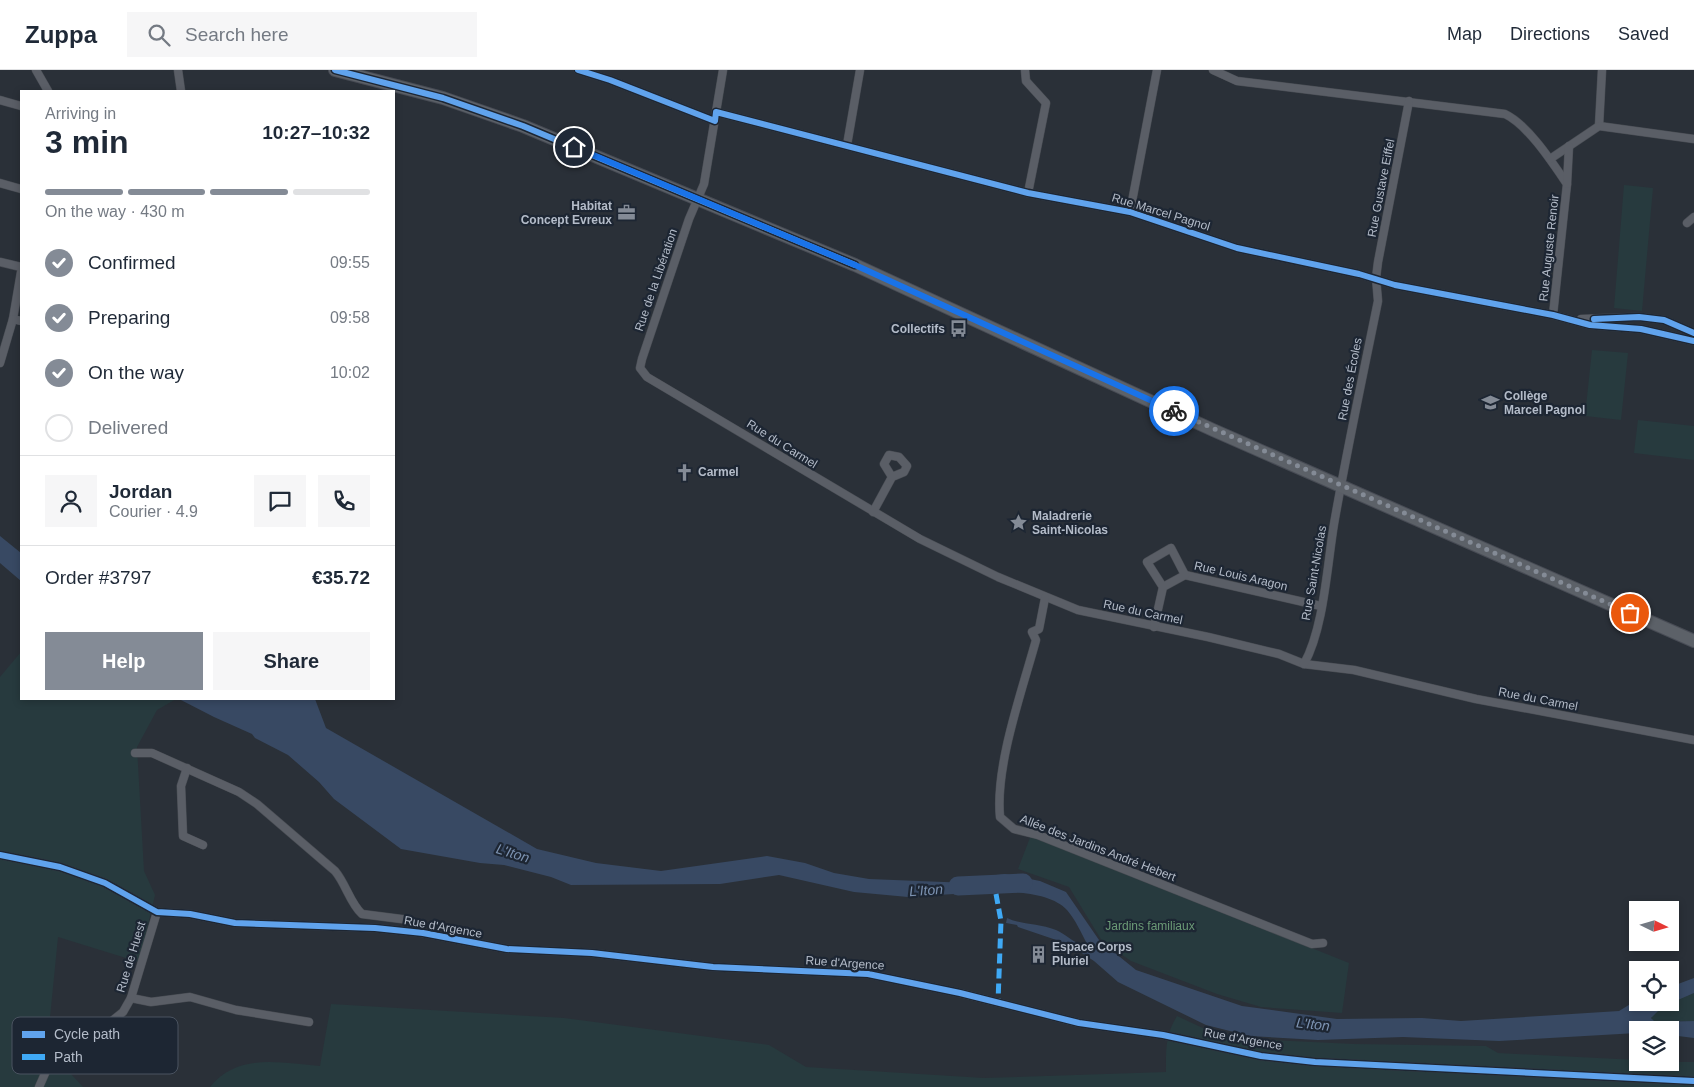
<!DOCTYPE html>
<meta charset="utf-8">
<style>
:root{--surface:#fff;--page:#f6f6f7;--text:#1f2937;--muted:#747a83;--line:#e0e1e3;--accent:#848b96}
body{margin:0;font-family:Helvetica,sans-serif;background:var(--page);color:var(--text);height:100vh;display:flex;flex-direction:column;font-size:19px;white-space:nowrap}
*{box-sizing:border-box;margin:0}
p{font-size:16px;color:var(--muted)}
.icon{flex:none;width:28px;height:28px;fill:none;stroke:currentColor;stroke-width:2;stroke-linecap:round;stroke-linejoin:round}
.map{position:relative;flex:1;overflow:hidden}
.details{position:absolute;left:20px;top:20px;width:375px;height:610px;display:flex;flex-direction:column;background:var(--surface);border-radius:0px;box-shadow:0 2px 8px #0003}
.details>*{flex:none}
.needle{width:32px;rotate:95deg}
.buttons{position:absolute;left:1629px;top:831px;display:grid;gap:10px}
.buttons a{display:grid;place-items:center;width:50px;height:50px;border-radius:0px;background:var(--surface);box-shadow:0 2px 8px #0003;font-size:25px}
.pin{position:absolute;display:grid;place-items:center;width:42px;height:42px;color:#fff;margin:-21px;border:2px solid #fff;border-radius:50%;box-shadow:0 1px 5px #0007}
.courier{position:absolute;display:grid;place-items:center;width:50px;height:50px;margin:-25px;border:4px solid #1a73e8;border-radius:50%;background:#fff;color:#222;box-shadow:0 1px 6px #0007}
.headline em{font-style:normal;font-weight:700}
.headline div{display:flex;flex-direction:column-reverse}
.headline{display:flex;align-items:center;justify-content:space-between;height:85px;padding:0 25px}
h1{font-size:32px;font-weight:700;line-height:38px}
.bar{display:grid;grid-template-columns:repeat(4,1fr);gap:8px 5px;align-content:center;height:60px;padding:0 25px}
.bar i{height:6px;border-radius:4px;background:var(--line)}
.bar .on{background:var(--accent)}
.bar p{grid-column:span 4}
.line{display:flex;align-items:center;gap:12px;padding:0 25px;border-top:1px solid var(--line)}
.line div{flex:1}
.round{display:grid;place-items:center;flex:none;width:52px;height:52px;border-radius:0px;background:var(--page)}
ol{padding:0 25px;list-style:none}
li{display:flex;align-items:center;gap:15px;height:55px}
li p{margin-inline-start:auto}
li .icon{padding:5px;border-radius:50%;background:var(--accent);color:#fff;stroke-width:4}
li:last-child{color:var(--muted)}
li i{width:28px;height:28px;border:2px solid var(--line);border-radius:50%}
.cta{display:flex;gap:10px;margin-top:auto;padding:10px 25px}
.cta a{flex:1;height:58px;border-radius:0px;background:var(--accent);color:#fff;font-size:20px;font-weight:700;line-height:58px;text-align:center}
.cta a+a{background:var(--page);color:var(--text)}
header{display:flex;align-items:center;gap:30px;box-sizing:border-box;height:70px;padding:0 25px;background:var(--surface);border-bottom:1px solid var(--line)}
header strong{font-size:24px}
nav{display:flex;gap:28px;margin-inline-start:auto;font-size:18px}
.search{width:350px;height:45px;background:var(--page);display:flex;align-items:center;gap:12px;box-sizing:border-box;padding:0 18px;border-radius:0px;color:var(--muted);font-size:19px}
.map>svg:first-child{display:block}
.green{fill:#273a3e}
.water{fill:#384963}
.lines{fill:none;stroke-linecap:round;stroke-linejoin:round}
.river{stroke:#384963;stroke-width:19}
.street-casing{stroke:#484c53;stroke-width:9}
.primary-casing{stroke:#484c55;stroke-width:14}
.street{stroke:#5a5e66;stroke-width:8}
.primary{stroke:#5c6168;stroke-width:12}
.quiet{stroke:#3fa9f5;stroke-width:5;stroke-dasharray:10 5;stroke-linecap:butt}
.cycleway-casing{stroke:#1d2633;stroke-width:9}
.cycleway{stroke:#60a3ed;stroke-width:6}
.done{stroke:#848b96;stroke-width:5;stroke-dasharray:0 9}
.route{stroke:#1a73e8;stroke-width:6}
.labels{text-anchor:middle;stroke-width:4.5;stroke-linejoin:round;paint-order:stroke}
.street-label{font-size:12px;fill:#b4bcc9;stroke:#1d2633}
.poi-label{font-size:12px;font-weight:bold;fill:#b4bcc9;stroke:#1d2633;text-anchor:start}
.park-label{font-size:12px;fill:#6b9a76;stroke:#1d2633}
.water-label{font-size:14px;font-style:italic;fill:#7c92b1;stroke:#1d2633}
.key{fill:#1d2633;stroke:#4a5360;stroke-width:1}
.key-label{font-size:14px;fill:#b4bcc9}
</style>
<header>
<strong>Zuppa</strong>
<div class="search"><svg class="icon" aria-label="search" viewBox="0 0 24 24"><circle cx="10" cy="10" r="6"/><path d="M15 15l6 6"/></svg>Search here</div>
<nav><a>Map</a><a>Directions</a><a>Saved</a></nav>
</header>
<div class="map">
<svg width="1694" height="1017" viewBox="0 0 1694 1017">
<rect width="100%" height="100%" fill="#2a3038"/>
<!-- green -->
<g class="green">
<path d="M1624,115l29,3 -11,123 -28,-3z"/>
<path d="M1592,280l36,3 -7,67 -36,-4z"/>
<path d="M1638,350l56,6v34l-60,-7z"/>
<path d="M21,582v47h155l-19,11 -20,37 7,124 11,24 -16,67 -81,-25 -11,111 36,39h-83v-410z"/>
<path d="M1031,765l318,128 -7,50 -81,-6 -44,-13 -86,-33 -29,-20 -33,-54 -51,-18z"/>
<path d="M1694,923v28l-39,1 -3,-2v-4l10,-9z"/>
<path d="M331,934l233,14 205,27 37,22 178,11 182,-6c0,-21 -1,-37 11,-56l30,14 44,9 103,5 132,2 12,7 139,7 1,2h56v25h-1484c28,-35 71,-24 110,-21z"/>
</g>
<!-- water -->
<g class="water">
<path d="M0,466l21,17v28l-21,-18z"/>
<path d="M179,629h136l11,29 211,121 59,14 65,8 106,-15 38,7 29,10 35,6 100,4 14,-3 1,12 -76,5 -54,-5 -75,-17 -59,9 -149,1 -20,-8 -47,-12 -24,-2 -79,-14 -67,-50 -15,-17 -31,-27 -33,-17 -3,-4 -38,-17z"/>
<path d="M1005,804l35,7 26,11 33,48 37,30 106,36 95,13 85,-1 39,3 158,-10 18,-11 1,2h32v-15l24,-9v15l-32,14 -11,11 4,4 39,-1v17l-24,-3v-5h-32l-1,3 -138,8 -96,-4 -85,3 -68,-4 -44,-11 -88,-43 -24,-21 -26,-17 -50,-17 -1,-2 -11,-2 1,-5c15,7 32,5 49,12 9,3 22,18 31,14 -5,-10 -12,-25 -20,-34 -13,-15 -48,-19 -67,-18l-4,-17z"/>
</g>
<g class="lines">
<!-- river -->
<path class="river" d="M958,816l65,-3"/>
<defs>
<g id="street">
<path d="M36,0l12,21"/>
<path d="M178,0l3,21"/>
<path d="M578,0l32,10 105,41"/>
<path d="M723,0l-19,114 -15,35 -47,140 -2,9 7,9 273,162 78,38 80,33 130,27 71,17 25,10 50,6 122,29 218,41"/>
<path d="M1025,0l1,11 20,22 -18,90"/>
<path d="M1213,0l24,11 268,33c23,11 47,48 62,70l-14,131"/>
<path d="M0,30l21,6"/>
<path d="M716,42l312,81 102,19 107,36 122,26 36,11 158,30 37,10 51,4 53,12"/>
<path d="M1599,56l3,-56"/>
<path d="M847,75l13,-75"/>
<path d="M1550,89l49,-33 95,13"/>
<path d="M0,113l21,6"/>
<path d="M1567,114l2,-38"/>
<path d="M1130,142l27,-142"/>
<path d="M1687,153l7,-6"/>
<path d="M0,192l21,5"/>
<path d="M21,202l-8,47 8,2"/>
<path d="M1581,249l58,-2 25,3 30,13"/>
<path d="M0,293l13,-44"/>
<path d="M873,442l19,-35 12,-5 3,-6 -8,-9 -10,-2 -5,9 8,13"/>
<path d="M1185,505l136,31"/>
<path d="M1045,528l-6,31 -7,3 4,8c-14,51 -41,126 -36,177l14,12 24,6 274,109 11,-1"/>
<path d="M1154,557l9,-40 22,-12 -14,-27 -24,14 16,25"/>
<path d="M1304,594c20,-36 23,-98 30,-140 13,-75 29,-149 44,-223l-2,-23 2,-16 31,-161"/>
<path d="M135,683h17l87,39 18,12 78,67c11,13 15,32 27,43l47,6 14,13"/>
<path d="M187,698l-6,18 2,50 20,9"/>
<path d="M0,785l60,12 45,16 52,29 33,2 45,9 140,5 48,5 84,16 85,4 121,14 155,7 92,19 119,30 84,12 98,21 54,6 379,19"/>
<path d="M131,928l20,4 39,-5 46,13 73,12"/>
<path d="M39,1017l12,-27 56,-35 16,-13 8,-14 26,-86"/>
</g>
<path id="primary" d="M335,0l108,28 80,28 332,139 358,165 481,211"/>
</defs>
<!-- street casing -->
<use href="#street" class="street-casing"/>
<!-- primary casing -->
<use href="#primary" class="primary-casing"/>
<!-- street -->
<use href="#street" class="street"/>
<!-- primary -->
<use href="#primary" class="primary"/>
<!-- quiet -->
<path class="quiet" d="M996,824l5,27 -3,81"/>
<defs>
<g id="cycleway">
<path d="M335,0l108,28 80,28 332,139"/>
<path d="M578,0l32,10 105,41 1,-9 312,81 102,19 107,36 122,26 36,11 158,30 37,10 51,4 53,12"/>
<path d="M1594,249l45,-2 25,3 30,13"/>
<path d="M0,785l60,12 45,16 52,29 33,2 45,9 140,5 48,5 84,16 85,4 121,14 155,7 92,19 119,30 84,12 98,21 54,6 379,19"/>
</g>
</defs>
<!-- cycleway casing -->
<use href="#cycleway" class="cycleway-casing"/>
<!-- cycleway -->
<use href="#cycleway" class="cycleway"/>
</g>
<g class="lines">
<!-- done -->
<path class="done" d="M1174,341l456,202"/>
<!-- route -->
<path class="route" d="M574,77l281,118 319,146"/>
</g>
<!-- icons -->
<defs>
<symbol id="office-bare" viewBox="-9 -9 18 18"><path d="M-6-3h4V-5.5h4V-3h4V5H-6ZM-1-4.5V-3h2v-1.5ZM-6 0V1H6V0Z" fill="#848b96" stroke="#1d2633" stroke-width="2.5" paint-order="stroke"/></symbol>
<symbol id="bus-bare" viewBox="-9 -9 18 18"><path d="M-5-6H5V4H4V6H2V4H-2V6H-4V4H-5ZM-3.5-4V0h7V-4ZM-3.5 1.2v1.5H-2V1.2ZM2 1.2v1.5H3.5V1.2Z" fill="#848b96" stroke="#1d2633" stroke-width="2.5" paint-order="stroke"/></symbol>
<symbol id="school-bare" viewBox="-9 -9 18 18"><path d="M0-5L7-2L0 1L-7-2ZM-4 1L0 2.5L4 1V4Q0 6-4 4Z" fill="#848b96" stroke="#1d2633" stroke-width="2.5" paint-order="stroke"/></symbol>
<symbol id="church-bare" viewBox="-9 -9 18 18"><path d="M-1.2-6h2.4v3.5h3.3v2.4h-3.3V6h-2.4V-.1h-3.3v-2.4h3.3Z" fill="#848b96" stroke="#1d2633" stroke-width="2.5" paint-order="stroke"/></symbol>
<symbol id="sight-bare" viewBox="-9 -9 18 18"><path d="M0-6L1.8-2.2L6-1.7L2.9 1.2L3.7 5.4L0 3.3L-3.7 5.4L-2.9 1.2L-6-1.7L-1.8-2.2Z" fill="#848b96" stroke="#1d2633" stroke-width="2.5" paint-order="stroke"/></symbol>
<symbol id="building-bare" viewBox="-9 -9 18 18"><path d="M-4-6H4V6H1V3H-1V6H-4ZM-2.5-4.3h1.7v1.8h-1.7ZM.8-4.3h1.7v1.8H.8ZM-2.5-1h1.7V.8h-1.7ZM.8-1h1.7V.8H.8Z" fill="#848b96" stroke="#1d2633" stroke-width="2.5" paint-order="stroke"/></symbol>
</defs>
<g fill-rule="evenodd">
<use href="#office-bare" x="614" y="130" width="25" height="25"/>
<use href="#bus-bare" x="946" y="246" width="25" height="25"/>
<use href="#school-bare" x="1478" y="320" width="25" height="25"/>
<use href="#church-bare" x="672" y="390" width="25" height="25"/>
<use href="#sight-bare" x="1006" y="440" width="25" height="25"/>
<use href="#building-bare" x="1026" y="872" width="25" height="25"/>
</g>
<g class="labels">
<!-- street labels -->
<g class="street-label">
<text transform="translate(1381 118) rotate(-79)" y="4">Rue Gustave Eiffel</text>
<text transform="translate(1161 142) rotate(17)" y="4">Rue Marcel Pagnol</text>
<text transform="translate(1549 178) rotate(-84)" y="4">Rue Auguste Renoir</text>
<text transform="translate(656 210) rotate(-71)" y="4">Rue de la Libération</text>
<text transform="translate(1350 309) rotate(-79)" y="4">Rue des Écoles</text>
<text transform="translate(782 374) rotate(32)" y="4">Rue du Carmel</text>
<text transform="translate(1314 503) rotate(-80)" y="4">Rue Saint-Nicolas</text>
<text transform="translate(1241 506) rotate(13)" y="4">Rue Louis Aragon</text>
<text transform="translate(1143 542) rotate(12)" y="4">Rue du Carmel</text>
<text transform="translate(1538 629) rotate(11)" y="4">Rue du Carmel</text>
<text transform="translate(1098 778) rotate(21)" y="4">Allée des Jardins André Hebert</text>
<text transform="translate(443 857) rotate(10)" y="4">Rue d'Argence</text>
<text transform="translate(131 887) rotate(-73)" y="4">Rue de Huest</text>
<text transform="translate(845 893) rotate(4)" y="4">Rue d'Argence</text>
<text transform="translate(1243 969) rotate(10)" y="4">Rue d'Argence</text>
</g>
<!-- poi labels -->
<g class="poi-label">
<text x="612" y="140" text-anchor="end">Habitat<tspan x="612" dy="14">Concept Evreux</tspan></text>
<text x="945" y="263" text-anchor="end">Collectifs</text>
<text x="1504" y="330">Collège<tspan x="1504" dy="14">Marcel Pagnol</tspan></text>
<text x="698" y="406">Carmel</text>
<text x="1032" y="450">Maladrerie<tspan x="1032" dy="14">Saint-Nicolas</tspan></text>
<text x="1052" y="881">Espace Corps<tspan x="1052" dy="14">Pluriel</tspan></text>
</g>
<!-- park labels -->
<g class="park-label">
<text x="1150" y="860">Jardins familiaux</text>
</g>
<!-- water labels -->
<g class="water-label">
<text transform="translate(513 783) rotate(17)" y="5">L'Iton</text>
<text transform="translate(926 820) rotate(-4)" y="5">L'Iton</text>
<text transform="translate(1313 954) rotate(6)" y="5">L'Iton</text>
</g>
</g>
<!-- legend -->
<rect x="12" y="947" width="166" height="57" rx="8" class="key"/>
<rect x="22" y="961" width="23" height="7" fill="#60a3ed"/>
<rect x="22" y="984" width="23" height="6" fill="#3fa9f5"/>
<g class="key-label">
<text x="54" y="969">Cycle path</text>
<text x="54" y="992">Path</text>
</g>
</svg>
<div class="buttons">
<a><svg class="needle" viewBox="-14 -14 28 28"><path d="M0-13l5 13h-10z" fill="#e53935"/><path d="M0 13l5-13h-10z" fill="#747a83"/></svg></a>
<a><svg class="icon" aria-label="locate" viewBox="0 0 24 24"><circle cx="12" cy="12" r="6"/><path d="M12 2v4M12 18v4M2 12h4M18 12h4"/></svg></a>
<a><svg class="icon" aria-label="layers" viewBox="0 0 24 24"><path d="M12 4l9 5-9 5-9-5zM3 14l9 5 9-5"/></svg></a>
</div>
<div class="pin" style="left:1630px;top:543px;background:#ea580c"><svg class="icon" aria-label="bag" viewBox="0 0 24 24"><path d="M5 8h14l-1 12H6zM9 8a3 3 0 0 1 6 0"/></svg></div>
<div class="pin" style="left:574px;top:77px;background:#1f2937"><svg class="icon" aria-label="home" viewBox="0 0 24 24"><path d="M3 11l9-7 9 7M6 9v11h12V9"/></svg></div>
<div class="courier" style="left:1174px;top:341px"><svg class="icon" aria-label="bike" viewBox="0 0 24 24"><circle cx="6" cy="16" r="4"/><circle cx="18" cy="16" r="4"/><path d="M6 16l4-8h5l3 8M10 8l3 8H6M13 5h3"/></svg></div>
<section class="details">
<div class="headline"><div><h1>3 min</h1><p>Arriving in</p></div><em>10:27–10:32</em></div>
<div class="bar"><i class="on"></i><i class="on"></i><i class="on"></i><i></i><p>On the way · 430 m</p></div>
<ol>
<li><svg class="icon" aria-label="check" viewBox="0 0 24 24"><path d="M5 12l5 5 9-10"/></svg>Confirmed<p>09:55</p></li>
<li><svg class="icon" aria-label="check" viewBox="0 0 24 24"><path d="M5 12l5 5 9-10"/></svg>Preparing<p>09:58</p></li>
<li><svg class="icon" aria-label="check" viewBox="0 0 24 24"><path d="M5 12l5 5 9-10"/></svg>On the way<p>10:02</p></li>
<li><i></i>Delivered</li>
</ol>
<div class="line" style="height:90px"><a class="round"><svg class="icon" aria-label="person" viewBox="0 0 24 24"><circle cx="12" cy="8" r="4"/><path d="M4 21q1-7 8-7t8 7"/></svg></a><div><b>Jordan</b><p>Courier · 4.9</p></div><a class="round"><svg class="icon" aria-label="chat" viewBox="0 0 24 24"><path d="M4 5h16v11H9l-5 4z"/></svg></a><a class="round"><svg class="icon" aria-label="phone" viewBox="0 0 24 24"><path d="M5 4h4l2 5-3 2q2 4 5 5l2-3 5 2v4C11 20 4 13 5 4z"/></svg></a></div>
<div class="line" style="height:65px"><div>Order #3797</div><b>€35.72</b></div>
<div class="cta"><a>Help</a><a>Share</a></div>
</section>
</div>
